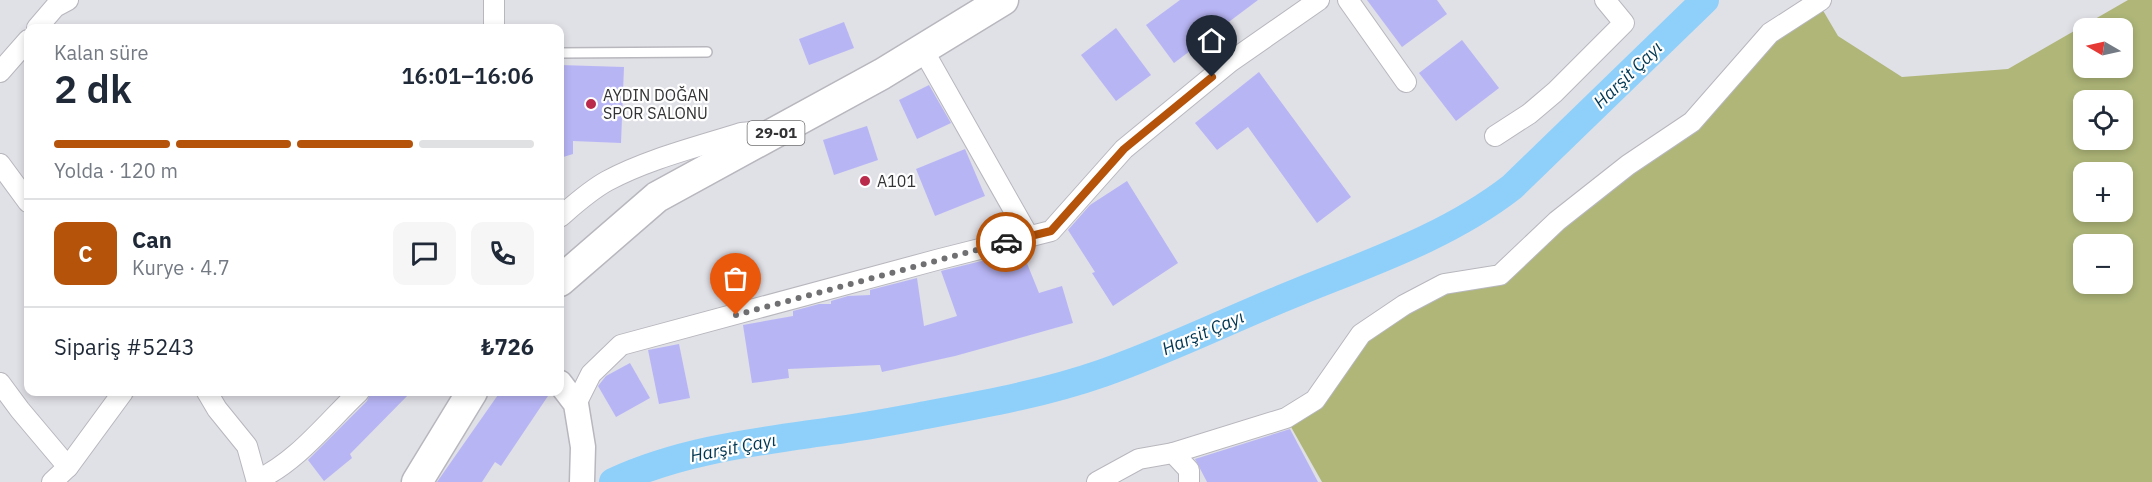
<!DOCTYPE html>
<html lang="tr">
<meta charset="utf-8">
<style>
:root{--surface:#fff;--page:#f6f6f7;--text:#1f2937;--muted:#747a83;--line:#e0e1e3;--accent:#b45309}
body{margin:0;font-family:"IBM Plex Sans",sans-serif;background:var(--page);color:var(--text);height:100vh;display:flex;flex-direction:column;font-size:22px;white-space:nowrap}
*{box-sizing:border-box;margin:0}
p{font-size:20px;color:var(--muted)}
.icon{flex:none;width:33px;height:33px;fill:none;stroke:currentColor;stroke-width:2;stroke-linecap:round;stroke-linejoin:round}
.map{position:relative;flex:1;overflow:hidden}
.side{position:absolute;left:24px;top:24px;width:540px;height:372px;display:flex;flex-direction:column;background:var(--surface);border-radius:12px;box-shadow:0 3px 9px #0003}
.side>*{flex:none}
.needle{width:39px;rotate:279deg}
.controls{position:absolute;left:2073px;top:18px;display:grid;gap:12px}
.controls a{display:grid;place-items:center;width:60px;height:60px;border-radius:12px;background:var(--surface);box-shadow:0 3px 9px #0003;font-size:30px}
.pin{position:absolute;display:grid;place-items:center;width:51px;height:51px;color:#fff;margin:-62px -26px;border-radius:50% 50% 50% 0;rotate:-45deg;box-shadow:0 0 6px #0007}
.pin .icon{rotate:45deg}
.courier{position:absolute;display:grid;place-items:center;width:60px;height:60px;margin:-30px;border:4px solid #b45309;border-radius:50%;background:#fff;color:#222;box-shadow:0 2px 8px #0007}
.headline em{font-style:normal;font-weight:600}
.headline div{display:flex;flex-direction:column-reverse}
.headline{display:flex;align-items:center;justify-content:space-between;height:102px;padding:0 30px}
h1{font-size:39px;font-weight:600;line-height:45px}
.bar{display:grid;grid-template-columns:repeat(4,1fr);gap:9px 6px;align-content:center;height:72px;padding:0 30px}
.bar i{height:8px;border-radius:4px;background:var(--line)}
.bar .current{background:var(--accent)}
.bar p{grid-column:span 4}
.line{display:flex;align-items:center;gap:15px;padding:0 30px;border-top:2px solid var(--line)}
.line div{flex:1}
.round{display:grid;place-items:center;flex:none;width:63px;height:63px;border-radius:12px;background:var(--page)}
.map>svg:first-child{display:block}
.green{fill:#afb678;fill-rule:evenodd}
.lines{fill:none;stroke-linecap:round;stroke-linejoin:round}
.river{stroke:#8ed0fa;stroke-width:28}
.building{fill:#b8b5f5}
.service-casing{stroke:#b8b7be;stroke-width:12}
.minor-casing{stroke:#b8b7be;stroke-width:22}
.tertiary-casing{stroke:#b8b7be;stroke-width:27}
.primary-casing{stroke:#b8b7be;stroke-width:33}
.service{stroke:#fff;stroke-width:9}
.minor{stroke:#fff;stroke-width:20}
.tertiary{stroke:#fff;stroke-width:24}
.primary{stroke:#fff;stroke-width:30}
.done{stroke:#707073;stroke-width:6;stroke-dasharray:0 10.8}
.route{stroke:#b45309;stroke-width:8}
.poi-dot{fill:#ba2a4b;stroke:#fff;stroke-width:2}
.labels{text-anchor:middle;stroke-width:4.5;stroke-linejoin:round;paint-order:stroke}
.shield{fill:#fff;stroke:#707072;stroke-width:1.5}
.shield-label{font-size:15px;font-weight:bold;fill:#333335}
.poi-label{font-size:16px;fill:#333335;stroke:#fff;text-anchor:start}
.water-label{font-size:18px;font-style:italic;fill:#003752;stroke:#fff}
</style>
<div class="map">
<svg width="2152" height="482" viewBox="0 0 2152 482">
<rect width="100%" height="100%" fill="#e0e0e7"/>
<!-- green -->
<path class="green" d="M2128,0h24v482h-830l-36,-64 75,-84 43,-29 96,-30 192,-153 78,-89 48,-31 20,34 64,41 106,-8zM2084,28h38v40h-38zM2084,100h38v40h-38zM2084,172h38v40h-38zM2084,244h38v40h-38z"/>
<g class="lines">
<!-- river -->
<path class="river" d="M613,482c69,-32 143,-40 218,-51 32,-4 63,-10 95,-16 59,-11 120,-22 177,-42 66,-23 130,-55 195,-81 74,-30 151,-56 214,-105l193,-187"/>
</g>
<!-- building -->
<g class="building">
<path d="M1180,0h78l-84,63 -28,-38z"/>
<path d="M1367,0h70l10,14 -45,33z"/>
<path d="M844,22l10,26 -45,17 -10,-26z"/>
<path d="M1116,28l35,47 -35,26 -35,-46z"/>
<path d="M1462,40l37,48 -43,33 -37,-48z"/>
<path d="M560,65l64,2 -3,76 -48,-2v13l-13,4z"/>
<path d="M1259,72l92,125 -34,26 -69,-96 -31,23 -22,-27z"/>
<path d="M929,85l22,38 -34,16 -18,-39z"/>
<path d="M867,126l11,34 -44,15 -11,-35z"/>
<path d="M965,149l20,47 -50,20 -19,-47z"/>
<path d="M1127,181l51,82 -65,43 -21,-33 3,-1 -27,-42 22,-25z"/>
<path d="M1022,251l17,42 23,-7 11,37 -118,33 -73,16 -2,-7 -92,4 1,9 -37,5 -9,-58 50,-9v-5l26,-7h12v-3l17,-5 22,-1v-5l47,-12 7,48 33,-10 -16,-45z"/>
<path d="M679,344l11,54 -31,6 -11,-54z"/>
<path d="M630,363l20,35 -34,19 -18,-31 8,-10z"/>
<path d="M371,392h40l-61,62 2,4 -28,23 -16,-21 59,-59z"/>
<path d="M500,392h49l1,1 -49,73 -6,-4 -13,20h-45z"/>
<path d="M1290,429l28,53h-111l-12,-23z"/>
</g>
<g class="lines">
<defs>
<path id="service" d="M560,53l147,-1"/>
<g id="minor">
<path d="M1348,0l58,82"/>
<path d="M37,28l18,-21 13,-7"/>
<path d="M494,28v-28"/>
<path d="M922,48l107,189"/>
<path d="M0,72l28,-32"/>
<path d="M1495,136l34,-22 26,-22 69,-69 -19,-23"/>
<path d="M0,164l28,38"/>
<path d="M560,217c15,-13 29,-26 47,-36 41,-22 90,-34 134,-48l11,-1 15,4"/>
<path d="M0,383l20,27 48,57 -16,15"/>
<path d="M207,392l10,17 30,37 10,36"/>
<path d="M576,404l15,-30 30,-29 319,-86 111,-28 73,-82 106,-87 89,-62"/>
<path d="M1173,453l113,-35 29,-18 46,-66 43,-29 40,-21 56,-9 57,-54 71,-56 64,-43 78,-89 51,-33"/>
<path d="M68,467l55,-75"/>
<path d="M257,480c40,-18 70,-58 102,-88"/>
<path d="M1097,482l42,-23 34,-6 16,17v12"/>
</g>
<path id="tertiary" d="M560,383l16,21 7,43 -1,35"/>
<g id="primary">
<path d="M560,281l97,-84 225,-123 121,-74"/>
<path d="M417,482l55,-90"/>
</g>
</defs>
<!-- service casing -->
<use href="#service" class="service-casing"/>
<!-- minor casing -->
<use href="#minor" class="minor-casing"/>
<!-- tertiary casing -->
<use href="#tertiary" class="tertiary-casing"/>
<!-- primary casing -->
<use href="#primary" class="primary-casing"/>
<!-- service -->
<use href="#service" class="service"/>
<!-- minor -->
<use href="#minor" class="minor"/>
<!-- tertiary -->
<use href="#tertiary" class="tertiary"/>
<!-- primary -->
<use href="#primary" class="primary"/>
</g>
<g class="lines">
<!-- done -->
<path class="done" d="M736,315l270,-73"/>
<!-- route -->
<path class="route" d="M1006,242l45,-11 73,-82 88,-72"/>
</g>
<!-- markers -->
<g class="poi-dot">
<circle cx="591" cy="104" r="6"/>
<circle cx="865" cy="181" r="6"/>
</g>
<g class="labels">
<!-- shield labels -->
<rect class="shield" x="747.5" y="121" width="57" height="24" rx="4.5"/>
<g class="shield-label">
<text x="776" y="138">29-01</text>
</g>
<!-- poi labels -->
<g class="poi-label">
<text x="603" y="101">AYDIN DOĞAN<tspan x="603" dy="18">SPOR SALONU</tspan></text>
<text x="877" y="187">A101</text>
</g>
<!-- water labels -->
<g class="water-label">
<text transform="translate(1628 75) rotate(-44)" y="6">Harşit Çayı</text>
<text transform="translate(1203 333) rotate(-23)" y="6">Harşit Çayı</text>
<text transform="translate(733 448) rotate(-11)" y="6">Harşit Çayı</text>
</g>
</g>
</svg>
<div class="controls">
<a><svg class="needle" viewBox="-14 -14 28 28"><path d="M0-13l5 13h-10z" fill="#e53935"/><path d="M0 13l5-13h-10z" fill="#747a83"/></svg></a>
<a><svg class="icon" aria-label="locate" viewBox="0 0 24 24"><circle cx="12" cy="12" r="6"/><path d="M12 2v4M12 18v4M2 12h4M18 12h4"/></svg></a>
<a>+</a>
<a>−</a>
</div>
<div class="pin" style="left:736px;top:315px;background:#ea580c"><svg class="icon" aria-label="bag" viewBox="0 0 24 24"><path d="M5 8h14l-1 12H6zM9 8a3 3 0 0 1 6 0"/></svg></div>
<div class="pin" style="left:1212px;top:77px;background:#1f2937"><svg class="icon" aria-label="home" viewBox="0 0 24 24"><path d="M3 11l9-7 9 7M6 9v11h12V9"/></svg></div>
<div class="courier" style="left:1006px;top:242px"><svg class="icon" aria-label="car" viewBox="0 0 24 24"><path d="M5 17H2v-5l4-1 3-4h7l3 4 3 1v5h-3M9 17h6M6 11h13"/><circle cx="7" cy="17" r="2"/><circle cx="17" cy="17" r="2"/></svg></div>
<section class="side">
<div class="headline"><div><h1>2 dk</h1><p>Kalan süre</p></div><em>16:01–16:06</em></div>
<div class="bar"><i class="current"></i><i class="current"></i><i class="current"></i><i></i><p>Yolda · 120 m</p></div>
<div class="line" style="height:108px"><b class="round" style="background:var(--accent);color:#fff">C</b><div><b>Can</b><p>Kurye · 4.7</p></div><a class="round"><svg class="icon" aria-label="chat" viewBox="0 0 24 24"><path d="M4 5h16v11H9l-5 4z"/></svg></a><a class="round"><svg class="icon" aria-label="phone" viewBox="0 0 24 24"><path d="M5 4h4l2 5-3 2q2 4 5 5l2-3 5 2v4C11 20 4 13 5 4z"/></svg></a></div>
<div class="line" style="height:78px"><div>Sipariş #5243</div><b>₺726</b></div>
</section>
</div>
